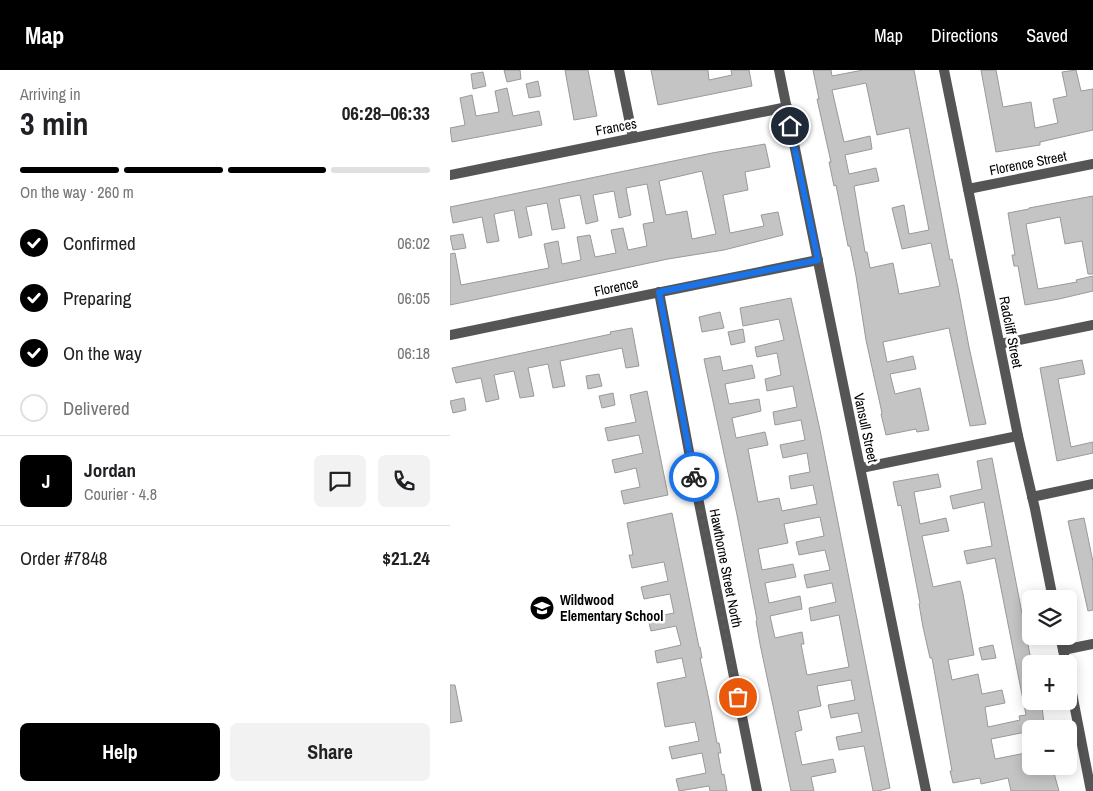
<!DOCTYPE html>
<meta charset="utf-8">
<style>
:root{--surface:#fff;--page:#f2f2f2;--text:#202124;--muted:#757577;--line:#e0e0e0;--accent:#000}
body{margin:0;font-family:"Archivo Narrow",sans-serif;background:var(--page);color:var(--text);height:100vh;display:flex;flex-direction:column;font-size:19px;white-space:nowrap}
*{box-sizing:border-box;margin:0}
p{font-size:16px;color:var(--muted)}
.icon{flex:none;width:28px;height:28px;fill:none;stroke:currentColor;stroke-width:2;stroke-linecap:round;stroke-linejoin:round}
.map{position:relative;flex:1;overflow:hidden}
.sheet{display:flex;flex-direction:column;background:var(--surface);width:450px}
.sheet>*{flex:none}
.tools{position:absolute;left:572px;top:520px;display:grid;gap:10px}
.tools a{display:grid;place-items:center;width:55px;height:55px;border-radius:8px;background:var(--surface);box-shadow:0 2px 12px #0003;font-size:25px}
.pin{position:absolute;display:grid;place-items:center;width:42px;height:42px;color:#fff;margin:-21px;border:2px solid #fff;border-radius:50%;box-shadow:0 1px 5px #0007}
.courier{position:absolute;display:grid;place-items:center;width:50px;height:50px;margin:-25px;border:4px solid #1a73e8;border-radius:50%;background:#fff;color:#222;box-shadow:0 1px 6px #0007}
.summary em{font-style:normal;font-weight:800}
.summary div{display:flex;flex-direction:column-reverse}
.summary{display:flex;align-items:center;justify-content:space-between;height:85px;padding:0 20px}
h1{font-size:32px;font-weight:800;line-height:38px}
.bar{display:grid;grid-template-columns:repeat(4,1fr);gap:8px 5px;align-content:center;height:60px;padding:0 20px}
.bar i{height:6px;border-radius:4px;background:var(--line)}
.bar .current{background:var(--accent)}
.bar p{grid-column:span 4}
.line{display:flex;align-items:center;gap:12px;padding:0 20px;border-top:1px solid var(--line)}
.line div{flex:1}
.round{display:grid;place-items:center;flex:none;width:52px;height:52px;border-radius:8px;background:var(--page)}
ol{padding:0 20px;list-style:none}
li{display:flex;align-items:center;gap:15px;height:55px}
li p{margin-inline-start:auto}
li .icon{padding:5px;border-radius:50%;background:var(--accent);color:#fff;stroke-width:4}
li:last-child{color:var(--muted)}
li i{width:28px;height:28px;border:2px solid var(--line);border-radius:50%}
.cta{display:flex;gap:10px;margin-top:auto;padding:10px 20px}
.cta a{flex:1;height:58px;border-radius:8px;background:var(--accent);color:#fff;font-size:20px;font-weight:800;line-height:58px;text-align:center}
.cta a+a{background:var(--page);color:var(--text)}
header{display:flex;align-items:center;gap:30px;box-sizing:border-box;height:70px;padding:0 25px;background:var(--accent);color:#fff}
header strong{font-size:24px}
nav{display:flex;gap:28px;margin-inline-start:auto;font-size:18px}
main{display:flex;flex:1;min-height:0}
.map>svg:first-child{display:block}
.building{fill:#c4c4c4;stroke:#999;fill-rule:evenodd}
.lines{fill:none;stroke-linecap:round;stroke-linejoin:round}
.minor{stroke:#555;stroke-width:10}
.done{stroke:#595959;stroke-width:5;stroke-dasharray:0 9}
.route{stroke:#1a73e8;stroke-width:6}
.labels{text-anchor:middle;stroke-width:5;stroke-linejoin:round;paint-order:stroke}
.street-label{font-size:14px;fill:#000;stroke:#fff}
.poi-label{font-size:14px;font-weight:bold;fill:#000;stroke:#fff;text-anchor:start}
</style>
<header>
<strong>Map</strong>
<nav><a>Map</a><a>Directions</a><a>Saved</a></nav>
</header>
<main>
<section class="sheet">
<div class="summary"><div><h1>3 min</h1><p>Arriving in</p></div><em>06:28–06:33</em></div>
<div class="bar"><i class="current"></i><i class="current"></i><i class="current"></i><i></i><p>On the way · 260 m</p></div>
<ol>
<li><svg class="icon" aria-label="check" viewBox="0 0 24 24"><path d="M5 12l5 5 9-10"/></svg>Confirmed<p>06:02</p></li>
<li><svg class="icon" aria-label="check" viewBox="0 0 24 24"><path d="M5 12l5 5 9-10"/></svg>Preparing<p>06:05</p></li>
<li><svg class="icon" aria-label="check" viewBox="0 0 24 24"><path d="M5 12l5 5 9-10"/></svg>On the way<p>06:18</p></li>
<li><i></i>Delivered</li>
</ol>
<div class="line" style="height:90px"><b class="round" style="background:var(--accent);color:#fff">J</b><div><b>Jordan</b><p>Courier · 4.8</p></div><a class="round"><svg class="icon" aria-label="chat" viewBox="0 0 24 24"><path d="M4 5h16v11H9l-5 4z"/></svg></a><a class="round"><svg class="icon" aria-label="phone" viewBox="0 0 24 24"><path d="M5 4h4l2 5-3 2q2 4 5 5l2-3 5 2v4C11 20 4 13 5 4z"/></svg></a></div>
<div class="line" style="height:65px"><div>Order #7848</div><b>$21.24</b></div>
<div class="cta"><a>Help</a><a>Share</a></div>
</section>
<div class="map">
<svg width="643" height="721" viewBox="0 0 643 721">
<rect width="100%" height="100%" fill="#fff"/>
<!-- building -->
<g class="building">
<path d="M54,0h16l1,9 -14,3z"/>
<path d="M115,0h23l9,46 -23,4z"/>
<path d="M201,0h57l1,10 23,-5 -1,-5h18l3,16 -94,19z"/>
<path d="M363,0h18l1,6 31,-6h51l36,190 2,-1 6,29 11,59 17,77 -16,2 -21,-98 -66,14 4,20 26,-6 3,13 -26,5 5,20 25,-6 9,42 -12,2 -1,-3 -30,6 -5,-21 1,-1 -16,-73 -10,-64 -6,-30h-2l-12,-61 -2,1 -5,-24h2l-14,-63h2zM416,13l11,52 32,-7 20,102 -20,4 -5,-29 -12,3 10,41 29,-6 9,43 -41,8 -6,-31 -23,5 -3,-16h-2l-11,-66 25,-5 -3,-13 -27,6 -4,-19 27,-6 -2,-13 -26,6 -12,-52z"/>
<path d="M531,0h15l7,37 28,-5 4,26 23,-5 -5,-24 14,-3 -5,-24 14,-2 5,21 12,-2v41l-53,12v3l-44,7z"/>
<path d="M33,2l3,14 -13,3 -2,-15z"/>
<path d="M88,11l3,15 -12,2 -3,-14z"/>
<path d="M57,18l6,28 26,-5 3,14 -90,17 -2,-14 15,-3 -5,-27 12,-3 4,21 23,-4 -4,-21z"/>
<path d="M315,74l5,23 -25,5 3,18 -25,5 7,38 34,-7 -3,-11 17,-3 5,23 -59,15 -56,9 -218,46v-51l5,-1 6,32 88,-17 -5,-24 14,-3 4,23 19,-4 -4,-23 13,-2 5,22 21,-4 -5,-23 12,-2 5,22 19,-4 -4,-22 11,-2 -7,-38 -21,4 5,27 -12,3 -5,-27 -21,4 5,26 -12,3 -6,-29 -21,4 6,29 -13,2 -5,-27 -21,4 6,28 -13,3 -5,-28 -20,4 5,27 -12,2 -5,-26 -29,6 -3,-16 262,-54zM252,101l14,63 -24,5 -5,-28 -21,4 -7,-34z"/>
<path d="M643,126v78h-5l-6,-33 -17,3 -5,-27 -34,7 12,65 39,-7 -1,-2 17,-4v15l-34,8 -34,6 -7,-39h-4l-2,-11h3l-7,-42 21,-4v-1z"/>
<path d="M13,164l3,14 -13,2 -3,-14z"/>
<path d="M341,228l29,132 70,358 -12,3h-5l-9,-45 -25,4 -3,-13 26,-5 -4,-19 -27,5 -3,-13 27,-5 -4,-20 -34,6 4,20 -23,5 4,19 -7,2 7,33 31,-6 3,13 -25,5 3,14h-23l-31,-147 -4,-23 1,-1 -20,-105 -33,-156 16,-3 3,15 29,-6 3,13 -30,6 4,20 30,-5 2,12 -29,7 4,20 29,-6 3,13 -20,4 10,53 21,-4 3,13 35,-7 -4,-19 -22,4 -2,-13 21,-4 -3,-19 -24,5 -3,-13 25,-5 -4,-20 -26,5 -2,-13 24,-5 -4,-21 -26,5 -2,-12 16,-4 -4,-22 -20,4 -2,-10 29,-7 -5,-21 -36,7 -3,-18zM370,447l4,19 -28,6 3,13 26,-5 5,20 -26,5 3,13 25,-5 4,19 -27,6 2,13 28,-6 10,52 -42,8 -6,-31h3l-2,-12 -27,6 -5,-22 32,-7 -2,-13 -31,7 -4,-20 31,-6 -3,-13 -31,6 -4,-21 30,-6 -4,-19z"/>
<path d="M270,242l4,16 -22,4 -3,-15z"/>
<path d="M182,258l7,38 -13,2 -4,-20 -62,13 5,25 -12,2 -5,-24 -20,4 6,28 -14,2 -6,-27 -20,4 5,24 -13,3 -5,-24 -25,5 -4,-15 159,-34 -1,-2z"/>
<path d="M293,259l2,13 -14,3 -3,-13z"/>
<path d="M632,290l3,14 -27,5 13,68 22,-5v11l-36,8 -17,-93z"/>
<path d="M149,304l3,12 -14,3 -2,-13z"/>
<path d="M197,321l21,104 -44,9 -3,-13 19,-4 -4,-19 -21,5 -3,-13 31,-7 -4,-18 -31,6 -3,-13 31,-6 -6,-27z"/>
<path d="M163,323l2,12 -13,3 -3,-12z"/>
<path d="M14,328l2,12 -13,3 -3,-12z"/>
<path d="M542,388l39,202v41h10l4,28h-14v2l-40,8 4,20 36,-7v14h21l7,25h-48l-3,-13 -27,6 -1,-6 -27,5 -3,-12h2l-20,-113h-2l-7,-31 -4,-23 1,-1 -19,-98 -3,1 -5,-24 45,-8 3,13 -27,5 6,32 26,-6 3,13 -27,5 11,51 27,-6 3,13 11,61 -26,5 4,20 26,-6 4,20 20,-4 3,13 -20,4 3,20 32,-7 -1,-4 7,-1 -31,-157 -28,6 -3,-13 28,-5 -8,-44 -31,7 -3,-13 32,-7 -5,-28z"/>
<path d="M222,443l27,134h1l2,11h-2l9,42 8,43h2l2,10h-3l4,22 2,-1 3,17h-17l-1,-5 -30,5 -3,-12 30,-6 -4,-20 -30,6 -3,-12 30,-6 -4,-19 -30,5 -2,-12 -6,-32 29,-6 -4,-19 -25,5 -2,-12 26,-6 -5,-19 -25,5 -3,-13 26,-5 -4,-19 -26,5 -3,-12 27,-6 -4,-19 -32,6 -3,-13h4l-6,-32z"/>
<path d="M634,448l9,44v48l-5,1 -20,-90z"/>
<path d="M543,575l3,13 -14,2 -3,-12z"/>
<path d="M0,615h5l7,36 -12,2z"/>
</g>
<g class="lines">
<!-- minor -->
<g class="minor">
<path d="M169,0l14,68"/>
<path d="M329,0l147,721"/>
<path d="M494,0l74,366 17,73 18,90"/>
<path d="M0,105l337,-68"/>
<path d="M518,119l125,-25"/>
<path d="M209,222l34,181 64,318"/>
<path d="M0,265l368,-75"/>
<path d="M550,274l93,-19"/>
<path d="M411,398l157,-32"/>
<path d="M582,427l61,-13"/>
<path d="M610,566l6,28"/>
<path d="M613,580l30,-6"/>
<path d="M619,608l22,113"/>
</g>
</g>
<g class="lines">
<!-- done -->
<path class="done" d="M244,407l44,220"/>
<!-- route -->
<path class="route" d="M244,407l-35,-185 159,-32 -28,-134"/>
</g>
<!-- icons -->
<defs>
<symbol id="school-disc" viewBox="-11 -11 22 22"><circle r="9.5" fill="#000" stroke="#fff"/><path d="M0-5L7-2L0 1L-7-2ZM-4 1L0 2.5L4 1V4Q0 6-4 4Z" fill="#fff"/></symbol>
</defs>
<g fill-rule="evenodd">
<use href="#school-disc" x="78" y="524" width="28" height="28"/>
</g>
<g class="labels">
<!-- street labels -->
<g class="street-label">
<text transform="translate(166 57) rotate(-11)" y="5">Frances</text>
<text transform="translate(578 93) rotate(-11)" y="5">Florence Street</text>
<text transform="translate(166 217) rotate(-12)" y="5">Florence</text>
<text transform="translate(561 262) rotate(79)" y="5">Radcliff Street</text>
<text transform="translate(416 358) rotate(78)" y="5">Vansull Street</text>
<text transform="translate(276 498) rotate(79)" y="5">Hawthorne Street North</text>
</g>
<!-- poi labels -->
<g class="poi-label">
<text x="110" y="535">Wildwood<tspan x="110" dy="16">Elementary School</tspan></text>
</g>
</g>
</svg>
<div class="tools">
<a><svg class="icon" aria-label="layers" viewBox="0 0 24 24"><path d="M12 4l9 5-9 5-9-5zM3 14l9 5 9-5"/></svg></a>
<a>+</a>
<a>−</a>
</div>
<div class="pin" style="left:288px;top:627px;background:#ea580c"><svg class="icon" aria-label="bag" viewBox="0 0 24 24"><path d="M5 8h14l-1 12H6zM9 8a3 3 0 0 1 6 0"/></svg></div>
<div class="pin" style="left:340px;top:56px;background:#1f2937"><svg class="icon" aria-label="home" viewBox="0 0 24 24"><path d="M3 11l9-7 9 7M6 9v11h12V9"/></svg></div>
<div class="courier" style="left:244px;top:407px"><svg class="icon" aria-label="bike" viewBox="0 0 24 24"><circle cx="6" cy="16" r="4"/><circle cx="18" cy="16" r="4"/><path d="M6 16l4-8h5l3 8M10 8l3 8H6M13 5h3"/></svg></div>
</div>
</main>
